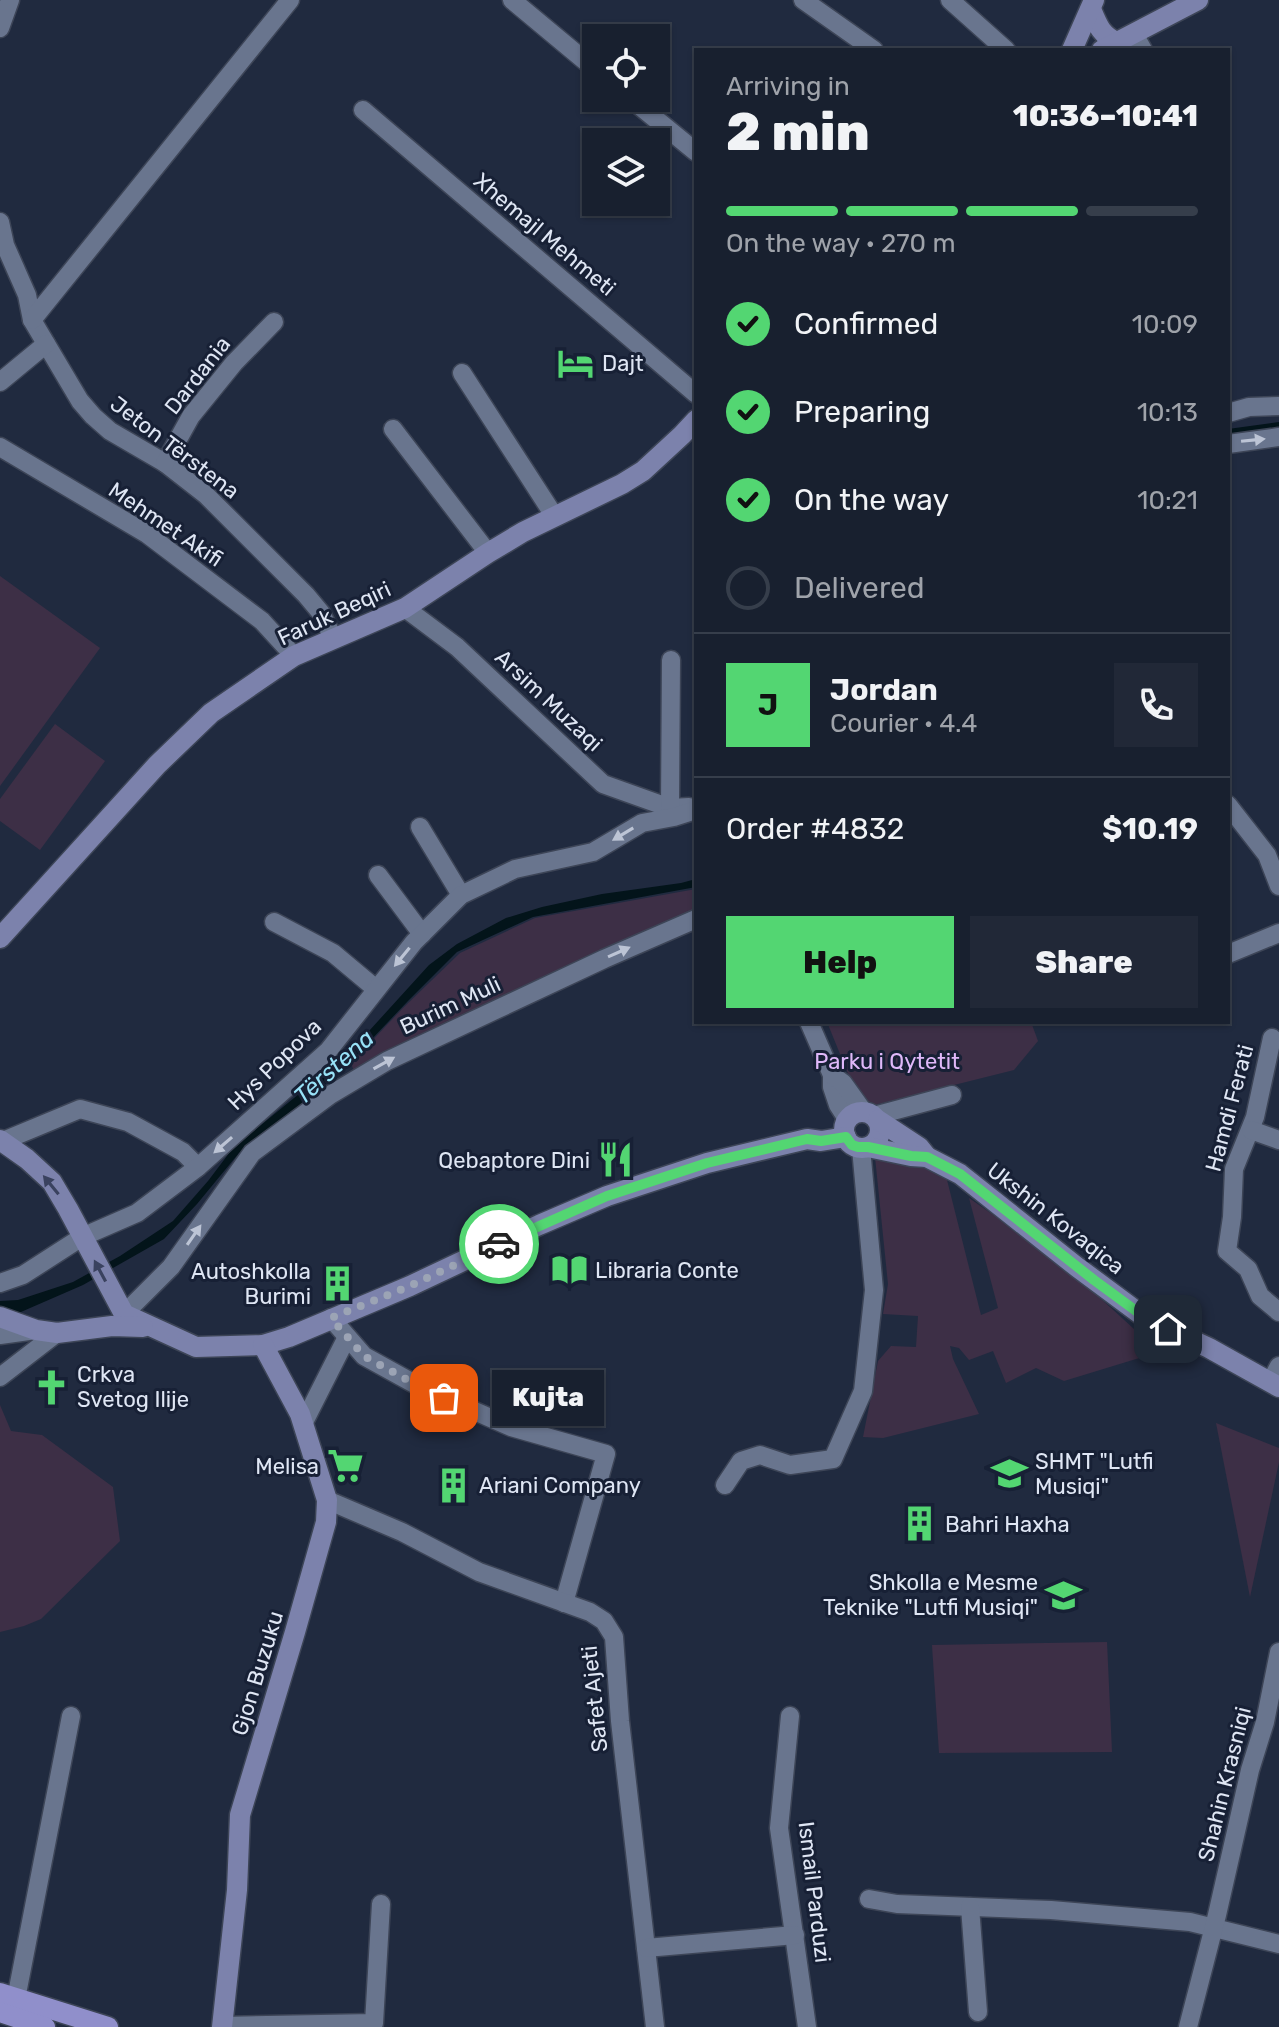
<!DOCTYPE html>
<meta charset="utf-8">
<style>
:root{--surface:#18202f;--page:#212837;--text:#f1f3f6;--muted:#9fa3aa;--line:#363e4b;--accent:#53d672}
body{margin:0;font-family:Rubik,sans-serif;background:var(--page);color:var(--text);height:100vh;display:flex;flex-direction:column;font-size:30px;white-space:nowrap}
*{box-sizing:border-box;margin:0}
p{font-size:26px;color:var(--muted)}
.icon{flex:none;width:44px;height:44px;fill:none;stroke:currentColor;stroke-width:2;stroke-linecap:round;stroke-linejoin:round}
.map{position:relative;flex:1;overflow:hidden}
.sheet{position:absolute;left:694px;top:48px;width:536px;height:976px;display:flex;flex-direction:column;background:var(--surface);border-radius:0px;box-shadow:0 2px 6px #0004,0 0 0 2px var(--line)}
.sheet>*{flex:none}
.buttons{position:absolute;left:582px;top:24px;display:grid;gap:16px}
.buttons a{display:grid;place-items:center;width:88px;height:88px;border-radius:0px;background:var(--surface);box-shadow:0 2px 6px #0004,0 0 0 2px var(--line);font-size:40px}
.pin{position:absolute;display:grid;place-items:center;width:68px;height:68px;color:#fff;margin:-34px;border-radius:16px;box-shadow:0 4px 12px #0006}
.courier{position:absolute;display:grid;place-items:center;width:80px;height:80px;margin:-40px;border:6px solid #53d672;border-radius:50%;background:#fff;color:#222;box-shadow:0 2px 10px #0007}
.bubble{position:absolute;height:56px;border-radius:0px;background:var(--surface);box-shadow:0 2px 6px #0004,0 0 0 2px var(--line);font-size:26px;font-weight:800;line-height:56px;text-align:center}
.headline em{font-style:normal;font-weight:800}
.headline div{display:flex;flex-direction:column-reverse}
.headline{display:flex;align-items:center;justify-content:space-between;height:136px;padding:0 32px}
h1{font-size:52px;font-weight:800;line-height:60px}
.bar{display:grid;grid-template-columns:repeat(4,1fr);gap:12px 8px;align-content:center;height:96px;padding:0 32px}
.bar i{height:10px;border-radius:6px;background:var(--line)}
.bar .active{background:var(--accent)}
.bar p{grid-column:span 4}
.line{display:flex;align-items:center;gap:20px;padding:0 32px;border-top:2px solid var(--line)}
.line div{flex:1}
.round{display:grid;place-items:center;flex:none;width:84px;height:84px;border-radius:0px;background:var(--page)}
ol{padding:0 32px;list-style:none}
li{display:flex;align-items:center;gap:24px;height:88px}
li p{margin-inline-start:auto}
li .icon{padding:8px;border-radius:50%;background:var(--accent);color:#111;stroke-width:4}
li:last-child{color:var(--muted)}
li i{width:44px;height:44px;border:4px solid var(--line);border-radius:50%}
.primary-button{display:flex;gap:16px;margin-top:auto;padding:16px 32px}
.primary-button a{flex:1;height:92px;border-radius:0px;background:var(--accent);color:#111;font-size:32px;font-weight:800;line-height:92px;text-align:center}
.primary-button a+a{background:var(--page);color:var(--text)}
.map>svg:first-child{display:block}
.green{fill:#3d2f46}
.water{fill:#03141a}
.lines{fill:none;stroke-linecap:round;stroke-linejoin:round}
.street-casing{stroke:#3d4557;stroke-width:21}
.secondary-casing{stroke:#3d4557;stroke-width:23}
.primary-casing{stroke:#3d4557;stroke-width:23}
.street{stroke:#69758e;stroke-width:18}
.secondary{stroke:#7c82ac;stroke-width:20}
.primary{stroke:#908fcb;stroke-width:20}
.oneway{fill:#bcc4d5}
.oneway2{fill:#3a425f}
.done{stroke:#9ca4b5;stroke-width:8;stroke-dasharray:0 14.4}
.route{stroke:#53d672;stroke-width:10}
.labels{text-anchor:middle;stroke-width:6;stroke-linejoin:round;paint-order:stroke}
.street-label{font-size:22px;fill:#dfe6f4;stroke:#172035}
.poi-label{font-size:22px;fill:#dfe6f4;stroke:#172035;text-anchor:start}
.park-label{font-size:22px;fill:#dfb8f9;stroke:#172035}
.water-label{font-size:24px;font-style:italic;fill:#98e2f8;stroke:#172035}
</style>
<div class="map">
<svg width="1279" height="2027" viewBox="0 0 1279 2027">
<rect width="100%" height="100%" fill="#202a3f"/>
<!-- green -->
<g class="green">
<path d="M0,576l100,72 -100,138z"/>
<path d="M55,724l50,37 -65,89 -40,-29v-22z"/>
<path d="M696,889v25l-340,163 -5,-14 51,-54 58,-56 75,-35z"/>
<path d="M827,1022h204l7,19 -24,29 -152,38z"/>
<path d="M884,1147l62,29 35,139 17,-7 -29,-110 92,64 98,90 -95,29 -28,-13 -30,15 -13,-32 -24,9 -10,-12 -9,-2 3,13 26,55 -96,24 -20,-1 15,-76 13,-15 25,1 2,-31 -35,-2 5,-30 -13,-127z"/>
<path d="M0,1405l11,26 31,4 71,52 7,54 -79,78 -17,7 -24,6z"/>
<path d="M1216,1423l63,25v14l-29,135z"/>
<path d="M1107,1642l5,110 -173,1 -7,-108z"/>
</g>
<!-- water -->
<g class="water">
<path d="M1279,422v8l-51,8v-9z"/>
<path d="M696,879v8l-163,30 -76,35 -49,49 -57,60 -37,33 -75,59 -42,51 -33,35 -81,46 -69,30 -14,1v-15l18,-1 55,-18 47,-26 53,-35 35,-40 25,-33 116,-95 80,-88 28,-21 49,-26 36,-11 60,-13 79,-11z"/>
</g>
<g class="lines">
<defs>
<g id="street">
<path d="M512,0l84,70"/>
<path d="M803,0l71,50"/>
<path d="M950,0l56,50"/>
<path d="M0,28l10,-28"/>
<path d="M1134,34l9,16"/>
<path d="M630,98l66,54"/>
<path d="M363,110l333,284"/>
<path d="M0,222l5,23 22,50 5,25 48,81 13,15 17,15 55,32 41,32 100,100 15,18 12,25"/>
<path d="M32,320l258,-320"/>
<path d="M462,373l93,144"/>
<path d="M0,382l46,-38"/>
<path d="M1228,413l21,-6 30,-1"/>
<path d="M393,429l95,124"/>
<path d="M1228,444l51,-7"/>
<path d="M0,447l147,87 115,87 32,35"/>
<path d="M165,463l26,-47 43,-53 40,-41"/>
<path d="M405,608l52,39 146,137 67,24 19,-1"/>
<path d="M1228,805l39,50 12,31"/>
<path d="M670,808l1,-148"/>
<path d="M420,827l41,68"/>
<path d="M378,875l44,59"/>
<path d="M274,922l59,31 43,36"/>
<path d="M1228,954l51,-21"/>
<path d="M809,1022l23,53v12l6,18 9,14"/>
<path d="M1272,1038l-17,79 -21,52 -2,48 -5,34 21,18 12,27 19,16"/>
<path d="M832,1075l11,8 20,28"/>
<path d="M874,1116l78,-21"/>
<path d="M1251,1130l28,10"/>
<path d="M3,1141l77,-32 48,13 55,30 15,15"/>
<path d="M0,1283l23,-8 59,-38 55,-24 61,-46 130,-116 86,-109 47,-47 54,-26 78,-17 49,-29 32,-6 22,-7"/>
<path d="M124,1314l47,-47 81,-114 78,-58 57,-34 217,-102 92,-40"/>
<path d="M331,1318l33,38 58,32 89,39 95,27 -42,149"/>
<path d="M0,1335l36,-5"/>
<path d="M0,1377l57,-44"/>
<path d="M1271,1381l8,-15"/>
<path d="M303,1424l44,-87"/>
<path d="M725,1485l16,-24 19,-6 30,10 43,-6 30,-68 11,-101 -13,-142"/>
<path d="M327,1500l75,32 77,40 111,40 14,9 10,16 6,84 35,306"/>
<path d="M790,1716l-11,112 28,199"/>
<path d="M869,1899l28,5 154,6 139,12 89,22"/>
<path d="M970,1907l8,105"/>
<path d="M646,1948l149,-13"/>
<path d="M16,1999l55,-283"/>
<path d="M222,2026l152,-3 7,-119"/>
<path d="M1188,2027l29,-112 33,-145 15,-48 14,-70"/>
</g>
<g id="secondary">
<path d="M1091,9c7,17 10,26 27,34"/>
<path d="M1072,50l22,-50"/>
<path d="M1102,50l96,-50"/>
<path d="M0,938l157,-173 54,-52 83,-57 111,-48 83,-55 35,-21 99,-48 21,-13 39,-36 14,-15"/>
<circle cx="862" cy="1130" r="18"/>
<path d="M878,1120l41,27 8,10"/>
<path d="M0,1140l27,19 25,23 16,27 56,105 72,33 67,-2 26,-8 121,-51 129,-61 68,-29 100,-33 100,-24 14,2 25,-4"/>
<path d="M868,1147l43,9 16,1 33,17 117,93 70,52 62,29 70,39"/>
<path d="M0,1317l36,13 21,3 55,-7 31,1"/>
<path d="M222,2027l15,-137 3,-75 55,-183 31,-110 1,-22 -27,-86 -37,-69"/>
</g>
<g id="primary">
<path d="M0,1993l108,34"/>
<path d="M0,2012l45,15"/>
</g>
</defs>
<!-- street casing -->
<use href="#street" class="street-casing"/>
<!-- secondary casing -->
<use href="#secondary" class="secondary-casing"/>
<!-- primary casing -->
<use href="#primary" class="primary-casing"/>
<!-- street -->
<use href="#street" class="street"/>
<!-- secondary -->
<use href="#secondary" class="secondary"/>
<!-- primary -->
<use href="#primary" class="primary"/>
</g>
<!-- one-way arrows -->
<defs><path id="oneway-solid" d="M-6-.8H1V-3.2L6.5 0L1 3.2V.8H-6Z" transform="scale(2)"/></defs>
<g class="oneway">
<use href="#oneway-solid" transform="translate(1253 440) rotate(-6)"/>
<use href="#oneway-solid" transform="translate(623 834) rotate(149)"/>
<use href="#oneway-solid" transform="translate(619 952) rotate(-24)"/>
<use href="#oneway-solid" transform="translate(402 957) rotate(129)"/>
<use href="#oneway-solid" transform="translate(384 1063) rotate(-29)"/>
<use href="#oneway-solid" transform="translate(223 1145) rotate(139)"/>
<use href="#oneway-solid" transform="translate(194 1235) rotate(-55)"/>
</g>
<g class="oneway2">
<use href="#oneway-solid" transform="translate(51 1185) rotate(-129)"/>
<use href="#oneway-solid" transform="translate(100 1271) rotate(-118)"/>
</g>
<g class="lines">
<!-- done -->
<path class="done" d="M444,1398l-22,-10 -58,-32 -33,-38 79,-32 89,-42"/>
<!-- route -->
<path class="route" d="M499,1244l108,-48 100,-33 100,-24 14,2 25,-4 6,8 6,2h10l43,9 16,1 33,17 134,106 53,39 21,10"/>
</g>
<!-- icons -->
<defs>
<symbol id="hotel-bare" viewBox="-9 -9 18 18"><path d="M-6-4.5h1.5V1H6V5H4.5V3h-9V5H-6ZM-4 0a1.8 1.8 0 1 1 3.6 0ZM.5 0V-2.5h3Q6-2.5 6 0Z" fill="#53d672" stroke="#172035" stroke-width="2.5" paint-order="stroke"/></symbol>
<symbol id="restaurant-bare" viewBox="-9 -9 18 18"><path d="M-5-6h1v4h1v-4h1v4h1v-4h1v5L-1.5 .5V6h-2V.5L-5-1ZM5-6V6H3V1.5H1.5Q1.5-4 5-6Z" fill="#53d672" stroke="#172035" stroke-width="2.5" paint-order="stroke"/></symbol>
<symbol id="library-bare" viewBox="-9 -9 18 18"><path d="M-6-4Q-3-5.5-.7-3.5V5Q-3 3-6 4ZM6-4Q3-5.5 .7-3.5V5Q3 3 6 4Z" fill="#53d672" stroke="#172035" stroke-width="2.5" paint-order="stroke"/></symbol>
<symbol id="building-bare" viewBox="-9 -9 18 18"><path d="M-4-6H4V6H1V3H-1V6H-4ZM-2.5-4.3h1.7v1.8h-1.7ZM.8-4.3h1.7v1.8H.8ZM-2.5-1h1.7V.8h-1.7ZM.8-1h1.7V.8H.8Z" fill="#53d672" stroke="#172035" stroke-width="2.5" paint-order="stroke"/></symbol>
<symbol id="church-bare" viewBox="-9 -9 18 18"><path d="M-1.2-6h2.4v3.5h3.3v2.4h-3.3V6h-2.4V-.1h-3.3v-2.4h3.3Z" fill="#53d672" stroke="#172035" stroke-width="2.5" paint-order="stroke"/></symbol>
<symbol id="supermarket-bare" viewBox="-9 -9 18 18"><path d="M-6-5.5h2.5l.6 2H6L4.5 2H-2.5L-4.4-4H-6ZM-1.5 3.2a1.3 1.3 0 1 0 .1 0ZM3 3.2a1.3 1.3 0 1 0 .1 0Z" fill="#53d672" stroke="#172035" stroke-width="2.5" paint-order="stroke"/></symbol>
<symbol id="school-bare" viewBox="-9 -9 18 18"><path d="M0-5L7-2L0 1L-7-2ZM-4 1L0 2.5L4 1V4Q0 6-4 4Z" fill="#53d672" stroke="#172035" stroke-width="2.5" paint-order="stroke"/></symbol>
</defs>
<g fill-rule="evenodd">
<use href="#hotel-bare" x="550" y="338" width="51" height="51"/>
<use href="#restaurant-bare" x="590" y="1134" width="51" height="51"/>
<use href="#library-bare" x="544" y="1244" width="51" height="51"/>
<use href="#building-bare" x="312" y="1258" width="51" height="51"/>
<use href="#church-bare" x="26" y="1362" width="51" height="51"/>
<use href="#supermarket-bare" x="320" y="1440" width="51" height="51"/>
<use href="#school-bare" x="984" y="1448" width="51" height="51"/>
<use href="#building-bare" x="428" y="1460" width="51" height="51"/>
<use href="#building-bare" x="894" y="1498" width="51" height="51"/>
<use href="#school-bare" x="1038" y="1570" width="51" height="51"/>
</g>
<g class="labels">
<!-- street labels -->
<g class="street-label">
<text transform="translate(545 234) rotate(40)" y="8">Xhemajl Mehmeti</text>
<text transform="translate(197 375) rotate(-52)" y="8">Dardania</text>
<text transform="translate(175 447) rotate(37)" y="8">Jeton Tërstena</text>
<text transform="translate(166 524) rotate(34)" y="8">Mehmet Akifi</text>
<text transform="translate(334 613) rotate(-25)" y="8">Faruk Beqiri</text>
<text transform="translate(549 700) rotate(43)" y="8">Arsim Muzaqi</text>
<text transform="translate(450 1005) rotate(-25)" y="8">Burim Muli</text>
<text transform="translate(274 1064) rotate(-44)" y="8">Hys Popova</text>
<text transform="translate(1229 1108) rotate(-75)" y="8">Hamdi Ferati</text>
<text transform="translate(1056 1218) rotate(38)" y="8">Ukshin Kovaqica</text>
<text transform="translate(257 1673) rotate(-73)" y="8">Gjon Buzuku</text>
<text transform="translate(594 1699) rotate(-96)" y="8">Safet Ajeti</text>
<text transform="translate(1224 1784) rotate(-76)" y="8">Shahin Krasniqi</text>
<text transform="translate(815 1892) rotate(83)" y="8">Ismail Parduzi</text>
</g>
<!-- poi labels -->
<g class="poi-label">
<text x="602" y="371">Dajt</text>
<text x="590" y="1168" text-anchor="end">Qebaptore Dini</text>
<text x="595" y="1278">Libraria Conte</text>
<text x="311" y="1279" text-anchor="end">Autoshkolla<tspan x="311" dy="25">Burimi</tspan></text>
<text x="77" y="1382">Crkva<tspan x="77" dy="25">Svetog Ilije</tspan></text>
<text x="1035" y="1469">SHMT "Lutfi<tspan x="1035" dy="25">Musiqi"</tspan></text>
<text x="319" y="1474" text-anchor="end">Melisa</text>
<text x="479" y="1493">Ariani Company</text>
<text x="945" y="1532">Bahri Haxha</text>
<text x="1038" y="1590" text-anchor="end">Shkolla e Mesme<tspan x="1038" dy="25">Teknike "Lutfi Musiqi"</tspan></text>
</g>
<!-- park labels -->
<g class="park-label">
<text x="887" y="1069">Parku i Qytetit</text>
</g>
<!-- water labels -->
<g class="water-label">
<text transform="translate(334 1067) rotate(-42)" y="8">Tërstena</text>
</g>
</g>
</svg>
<div class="buttons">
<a><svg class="icon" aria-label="locate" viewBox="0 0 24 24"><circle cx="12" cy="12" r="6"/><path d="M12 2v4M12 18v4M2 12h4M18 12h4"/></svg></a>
<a><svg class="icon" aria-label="layers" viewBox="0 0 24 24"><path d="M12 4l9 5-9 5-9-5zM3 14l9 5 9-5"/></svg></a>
</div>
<div class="pin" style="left:444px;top:1398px;background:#ea580c"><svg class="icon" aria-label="bag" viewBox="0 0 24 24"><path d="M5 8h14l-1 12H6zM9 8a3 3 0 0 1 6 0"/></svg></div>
<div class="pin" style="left:1168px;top:1329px;background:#1f2937"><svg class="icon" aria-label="home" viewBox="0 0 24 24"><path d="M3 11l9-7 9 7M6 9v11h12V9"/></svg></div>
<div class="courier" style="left:499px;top:1244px"><svg class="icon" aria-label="car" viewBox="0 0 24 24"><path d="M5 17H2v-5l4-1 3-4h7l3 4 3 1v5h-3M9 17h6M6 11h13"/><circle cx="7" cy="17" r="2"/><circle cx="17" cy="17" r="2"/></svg></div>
<div class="bubble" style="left:492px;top:1370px;width:112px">Kujta</div>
<section class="sheet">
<div class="headline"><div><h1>2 min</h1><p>Arriving in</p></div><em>10:36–10:41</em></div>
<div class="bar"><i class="active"></i><i class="active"></i><i class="active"></i><i></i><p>On the way · 270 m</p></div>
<ol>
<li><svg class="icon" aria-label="check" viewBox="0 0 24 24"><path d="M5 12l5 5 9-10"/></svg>Confirmed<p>10:09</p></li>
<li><svg class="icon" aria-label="check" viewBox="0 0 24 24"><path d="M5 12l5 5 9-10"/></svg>Preparing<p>10:13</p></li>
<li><svg class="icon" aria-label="check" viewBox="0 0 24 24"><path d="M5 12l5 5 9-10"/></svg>On the way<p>10:21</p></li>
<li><i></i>Delivered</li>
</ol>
<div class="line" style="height:144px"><b class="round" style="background:var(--accent);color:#111">J</b><div><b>Jordan</b><p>Courier · 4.4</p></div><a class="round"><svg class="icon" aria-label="phone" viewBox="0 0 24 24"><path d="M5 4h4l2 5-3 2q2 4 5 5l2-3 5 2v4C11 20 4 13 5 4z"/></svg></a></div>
<div class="line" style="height:104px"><div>Order #4832</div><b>$10.19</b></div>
<div class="primary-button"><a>Help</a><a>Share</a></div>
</section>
</div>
